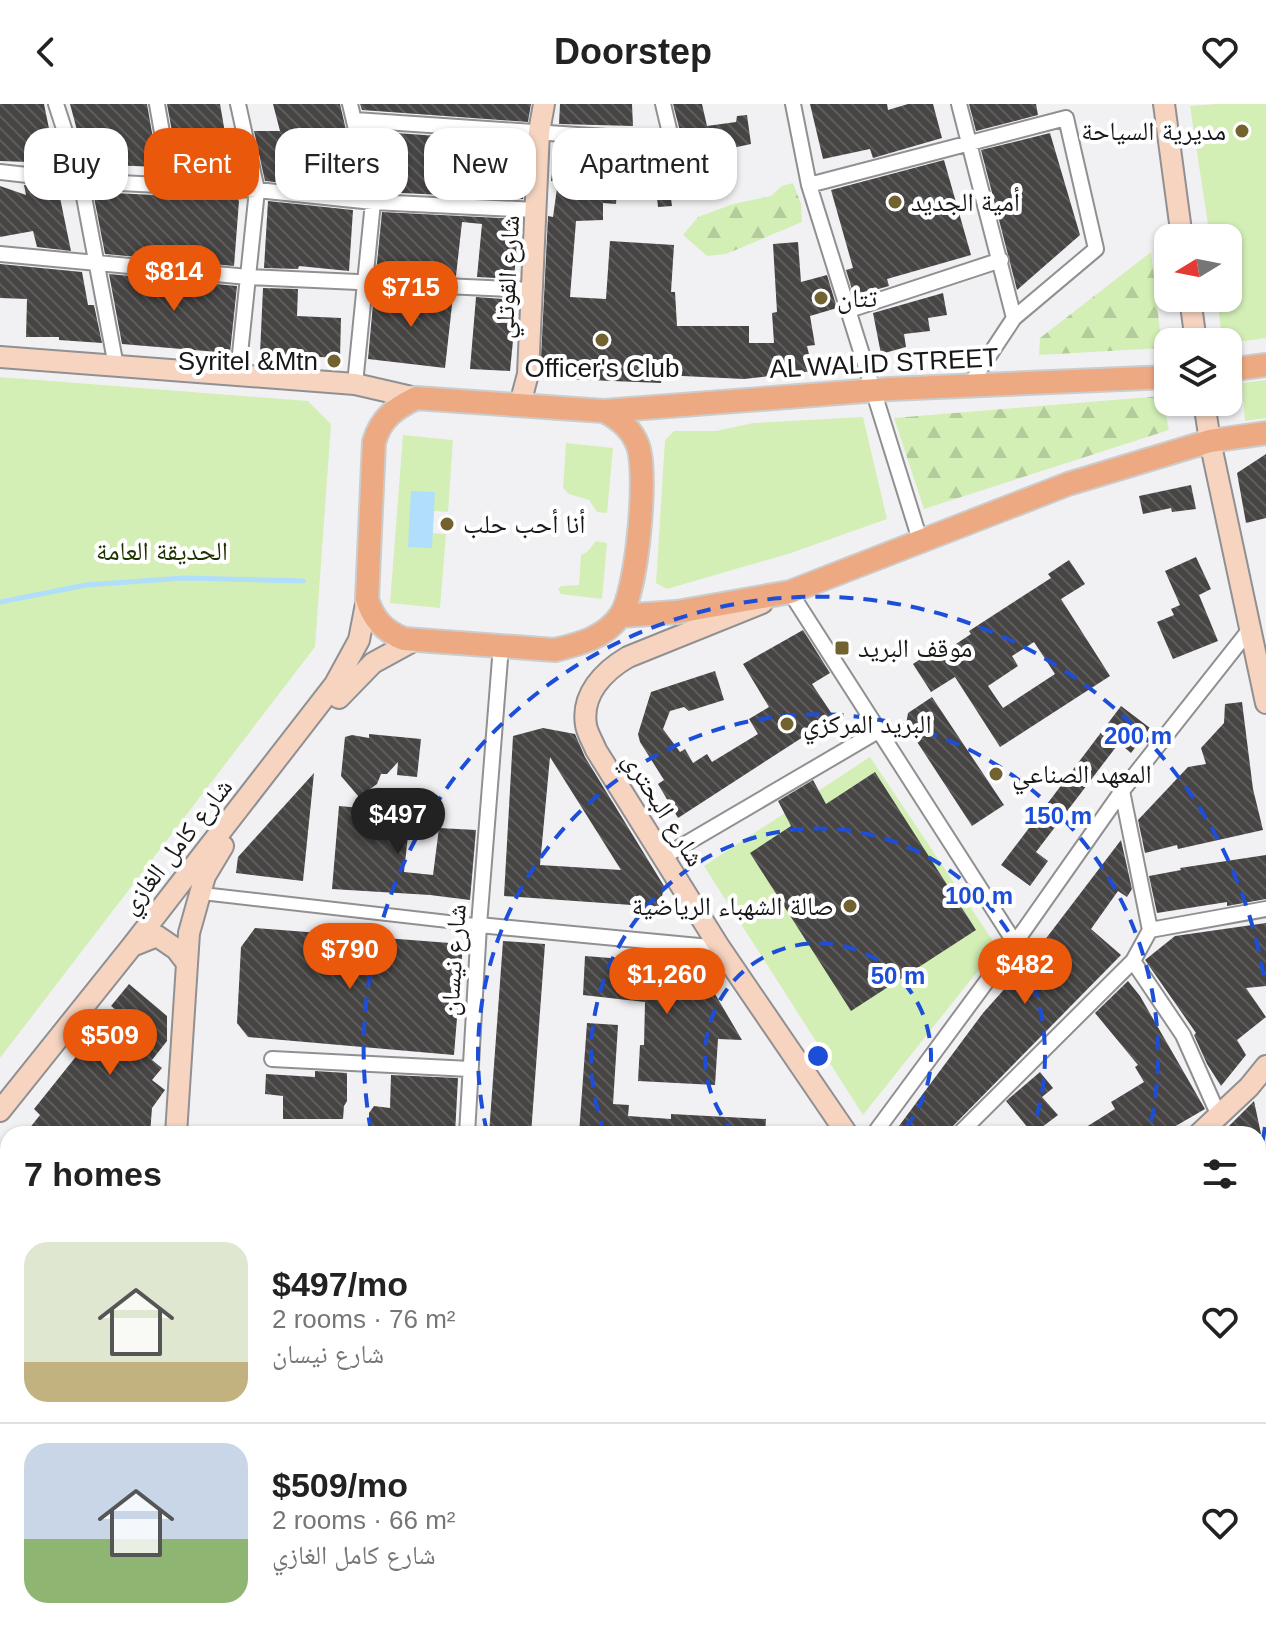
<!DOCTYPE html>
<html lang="en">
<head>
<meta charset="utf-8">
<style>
  :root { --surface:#fff; --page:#f6f6f6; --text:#222; --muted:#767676; --line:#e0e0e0; --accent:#ea580c }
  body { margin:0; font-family:Helvetica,"Noto Naskh Arabic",sans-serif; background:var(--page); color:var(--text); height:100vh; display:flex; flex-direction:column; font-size:30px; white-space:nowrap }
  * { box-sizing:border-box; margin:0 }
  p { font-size:26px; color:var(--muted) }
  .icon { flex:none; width:44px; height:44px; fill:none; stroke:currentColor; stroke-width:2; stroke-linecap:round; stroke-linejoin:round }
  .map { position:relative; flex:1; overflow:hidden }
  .drawer { position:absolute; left:0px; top:1022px; width:1266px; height:514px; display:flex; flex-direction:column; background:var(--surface); border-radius:24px 24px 0 0; box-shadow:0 2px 6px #0004 }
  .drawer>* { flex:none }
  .top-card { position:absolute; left:24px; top:24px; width:800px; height:72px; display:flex; gap:16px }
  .needle { width:52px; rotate:260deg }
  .controls { position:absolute; left:1154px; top:120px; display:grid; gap:16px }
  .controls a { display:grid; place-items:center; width:88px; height:88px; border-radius:16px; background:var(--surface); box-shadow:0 2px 6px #0004; font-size:40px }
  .price { position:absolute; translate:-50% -68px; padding:0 18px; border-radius:28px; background:var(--accent); color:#fff; font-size:26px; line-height:52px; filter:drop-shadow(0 2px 4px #0008) }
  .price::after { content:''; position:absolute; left:50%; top:48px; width:24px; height:18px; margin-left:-12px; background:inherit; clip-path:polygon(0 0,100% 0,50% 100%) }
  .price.selected { background:#222; color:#fff }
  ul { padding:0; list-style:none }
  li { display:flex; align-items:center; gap:24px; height:200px; padding:0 24px }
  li+li { border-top:2px solid var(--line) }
  li span { display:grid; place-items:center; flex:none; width:224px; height:160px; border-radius:24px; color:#555 }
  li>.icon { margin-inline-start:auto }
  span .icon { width:96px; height:96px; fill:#fffc; stroke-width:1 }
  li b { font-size:34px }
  h2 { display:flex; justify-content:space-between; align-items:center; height:96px; padding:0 24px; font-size:34px }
  .pill { padding:0 28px; border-radius:24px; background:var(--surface); box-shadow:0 2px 6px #0004; font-size:28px; line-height:72px }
  .pill.selected { background:var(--accent); color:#fff }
  header { display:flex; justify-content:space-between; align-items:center; height:104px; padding:0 24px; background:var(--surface); font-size:36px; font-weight:700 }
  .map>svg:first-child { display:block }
</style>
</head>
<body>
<header><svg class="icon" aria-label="back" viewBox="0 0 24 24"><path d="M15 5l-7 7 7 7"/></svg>Doorstep<svg class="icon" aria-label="heart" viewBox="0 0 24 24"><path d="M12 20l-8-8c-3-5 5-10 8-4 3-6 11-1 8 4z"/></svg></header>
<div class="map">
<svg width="1266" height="1535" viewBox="0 0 1266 1535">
  <defs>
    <pattern id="forest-firs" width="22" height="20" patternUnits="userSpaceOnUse" patternTransform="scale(2)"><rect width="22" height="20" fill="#d3efb6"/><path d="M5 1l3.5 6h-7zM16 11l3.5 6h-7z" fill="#b4cc9c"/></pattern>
    <pattern id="building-back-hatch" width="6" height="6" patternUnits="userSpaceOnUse" patternTransform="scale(2)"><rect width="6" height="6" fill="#474544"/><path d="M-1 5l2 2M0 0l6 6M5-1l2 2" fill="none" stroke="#5e5c5c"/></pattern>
  </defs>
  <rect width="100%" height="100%" fill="#f1f1f4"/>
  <path fill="#d3efb6" d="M1216,0H1266V234L1230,239L1222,233L1217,194H1228V134H1210L1190,2Z
    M0,273L308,297L331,320L315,543L0,954Z
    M1266,276V314L1245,317L1242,279Z
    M863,313L887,415L791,449L667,485L656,479L665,336L674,327H716L753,319Z
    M403,331L453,336L448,408L434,407L432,429L446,430L440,504L390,499Z
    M566,339L613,344L607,409L597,408L589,396L569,390L563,384Z
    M596,437L607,439L602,495L561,490L558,485L561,482L579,481L581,451L587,448Z
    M870,653L997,843L863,1011L704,762Z"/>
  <path fill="url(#forest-firs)" d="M793,79L801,100L802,118L726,150L707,152L683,131L698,113L733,100L771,92L782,82Z
    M1151,148L1162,244L1039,251L1040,234Z
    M1162,292L1169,326L924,405L894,314Z"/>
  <path fill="#b1defa" d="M411,387L435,388L432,444L408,443Z"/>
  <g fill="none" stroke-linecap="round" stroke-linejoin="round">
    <path stroke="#b1defa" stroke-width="5" d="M0,498L86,481L184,474L303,477"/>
  </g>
  <path fill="url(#building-back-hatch)" fill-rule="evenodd" d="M0,0H44L56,59L0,57Z
    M70,0H147L158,63L86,60Z
    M167,0H220L233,75L180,72Z
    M273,0H340L360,87L265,77L254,27H280Z
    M360,0H531L528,18L362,6Z
    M560,0H632L633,22L559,20Z
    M673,0H702L707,22L736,18L737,12L747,11L751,40L695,52L694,28L681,31Z
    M810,0H887L888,6L908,0H933L942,34L873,54L870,45L823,55Z
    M969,0H1036L1038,11L976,27Z
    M367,27L526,38L523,95L381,88Z
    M1050,29L1080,131L1017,186L981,46Z
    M556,40L620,44L616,100L603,99V116L576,117L570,193L606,195L610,137L674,141L671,188H675L677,222H749V239H774L772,209L777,208L773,140L798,138L801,178L827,171L837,204L810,212L815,241L807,242L813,267L744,275L662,271L661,279L540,274L548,112L553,113L558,77H551Z
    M666,56L672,102L658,103L653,57Z
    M944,56L971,151L887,175L889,182L854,192L846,166L853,164L831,86Z
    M24,81L58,84L71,147L37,143L33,127L0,133V82L26,91Z
    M93,88L237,95L239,97L234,162L105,150Z
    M268,97L353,106L349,167L299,162L298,165L264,164Z
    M382,108L519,115L514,175L477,173L482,120L462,118L456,172L376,169Z
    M0,160L82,168L88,201H94L102,239L59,236V233H26L27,195L0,194Z
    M109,170L237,182L230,249L122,240Z
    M263,184L298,185L297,212L341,214L340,254L260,250Z
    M374,189L453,192L445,264L368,255Z
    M943,189L947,211L928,214L930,227L904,230L906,243L881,250L873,209Z
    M476,193L517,196L510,267L470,265Z
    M1266,350V414L1246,419L1237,369Z
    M1191,381L1196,405L1172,408L1171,404L1143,410L1139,392Z
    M1196,453L1211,485L1199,491L1218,537L1173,555L1157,518L1174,511L1171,505L1180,501L1165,467Z
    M1069,456L1085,480L1061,495L1110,572L1000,643L955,573L931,588L913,560L937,544L941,550L971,530L969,527L1051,474L1048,470ZM1034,538L1055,570L1003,604L988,582L1018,562L1012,552Z
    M803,526L830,569L812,580L834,613L678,714L658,680L664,676L640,638L638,630L651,588L715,567L724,596L689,607L684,603L670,607L663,625L680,648L685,645L693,659L707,650L712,658L758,630L749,615L769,603L743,560Z
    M932,593L1004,701L972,722L906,621L908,609Z
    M1242,598L1253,685L1263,726L1178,745L1177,741L1145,749L1138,716L1188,663L1206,660L1201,644L1224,619L1225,600Z
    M1121,602L1150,624L1131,649L1119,639L1036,748L1048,757L1030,782L1001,761Z
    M543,624L575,630L585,653L664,782L660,803L504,792L513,632ZM550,653L621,766L540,761Z
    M369,630L421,635L417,673L397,671L398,658L387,670H381L377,680L359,693L341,672L345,633L352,631L369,634Z
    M875,668L976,826L851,907L750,749L791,722L778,697L813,676L826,700Z
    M314,669L303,777L236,769L238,753Z
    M339,702L393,707L394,702L411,704L404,768L433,771L439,724L476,726L470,796L430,791L332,785Z
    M1121,736L1132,785L1127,793L1118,787L1091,825L1121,851L952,1023L949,1030H893L983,909L1025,862Z
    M1266,751V795L1227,802V798L1157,809L1149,772L1181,766L1180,764Z
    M1266,819V882L1246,884L1266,913L1237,936L1246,951L1221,982L1207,960L1194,931L1196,929L1145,856L1175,832Z
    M255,824L463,840L454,951L248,933L237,919L241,843Z
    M503,837L545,840L531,1030H489Z
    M585,852L698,861L742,936L718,935L715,981L638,977L640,941H644L645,898L583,891Z
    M1128,877L1140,892L1205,1005L1162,1030H1075L1115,1005L1111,998L1144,978L1135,963L1138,961L1095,909Z
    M129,880L167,912V937L152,956L162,964L152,976L165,986L152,1004L150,1030H25L40,1011L34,1005L86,940L94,945L112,921L106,917L116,906L111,902Z
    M587,919L618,921L613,1000L629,1001L628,1012L671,1015V1010L766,1015L765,1030H579Z
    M315,967L347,969V997L344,1002L343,1015H283V992L265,990L266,970L315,973Z
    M1040,968L1053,984L1042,993L1058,1011L1033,1030L1006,997Z
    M391,971L458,974L455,1030H377L378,1027L369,1026V1009L374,1002L390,1004Z
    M1254,997L1261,1030H1230L1229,1022Z"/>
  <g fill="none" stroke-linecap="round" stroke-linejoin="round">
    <defs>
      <path id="pedestrian" d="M198,789L479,821"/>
      <path id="minor" d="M56,0L81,77L116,262
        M157,0L171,80
        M238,0L257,86L238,269
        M350,0L373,98L355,280
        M663,0L673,42
        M793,0L809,81L920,436
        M959,0L1014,214
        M355,16L651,36L673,42L690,72
        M0,68L81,77L257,86L373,98L536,106
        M809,81L1066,14L1096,145L1014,214L969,282
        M0,150L248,173L532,186
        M849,206L1001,156
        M790,488L1015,839
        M1122,687L1150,826
        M663,753L878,627
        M479,821L720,844
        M1133,857L1183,931L1219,1012
        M272,955L470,965
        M467,1030L479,821L501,542
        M874,1030L1015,839L1122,687L1250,525
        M959,1030L1133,857L1150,826L1266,805
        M0,1113L8,1114
        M1258,1179L1266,1177
        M1258,1312L1266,1358
        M0,1397L8,1395
        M1258,1494H1266
        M271,1528L276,1535
        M560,1528L565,1535
        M440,1535V1528
        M655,1535V1528
        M763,1535L764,1528
        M850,1535V1528
        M912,1535L915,1528"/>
      <path id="secondary" d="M1164,0L1182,134
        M1190,194L1196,238
        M0,253L355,280L416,294
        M1204,298L1210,337L1266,599
        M520,300L528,270L539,28L544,0
        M762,499L628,553C604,567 581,590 586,621C587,629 593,638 596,646L720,844L847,1030
        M339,594L373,559L415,536
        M132,842L157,832L176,845L186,858
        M0,1007L132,842L335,580L359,536L367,495
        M176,1030L189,829L205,772L223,742
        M1199,1030L1249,983L1266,962
        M992,1528V1535
        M37,1535L41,1528
        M480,1535L491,1528"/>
      <path id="primary" d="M1228,266L1266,261
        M416,294L604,307C620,315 632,325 638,342C648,370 637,489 620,512C604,534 580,540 555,546L404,535C384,527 373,515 367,495L374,338C381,314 394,305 416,294Z
        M604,307L890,285L1168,273
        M620,512L677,508L790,488L1068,380L1210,337L1266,329"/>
    </defs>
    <use href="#pedestrian" stroke="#909092" stroke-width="15"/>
    <use href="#minor" stroke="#909092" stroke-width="18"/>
    <use href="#secondary" stroke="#909092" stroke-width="24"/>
    <use href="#primary" stroke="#ccc" stroke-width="26"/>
    <use href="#pedestrian" stroke="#fff" stroke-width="11"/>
    <use href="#minor" stroke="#fff" stroke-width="14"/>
    <use href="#secondary" stroke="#f6d4c0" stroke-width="20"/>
    <use href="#primary" stroke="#eda981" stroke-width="22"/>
  </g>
  <g fill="none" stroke="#1d4ed8" stroke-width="4" stroke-dasharray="14 10">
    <path d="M736 1030A113 113 0 1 1 900 1030"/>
    <path d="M605 1030A227 227 0 1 1 1031 1030"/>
    <path d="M487 1028A340 340 0 1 1 1149 1028"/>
    <path d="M1265 1023A453 453 0 0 1 1258 1058M371 1027A453 453 0 1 1 1265 881"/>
  </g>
  <g fill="#716230" stroke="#fff" stroke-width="3">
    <circle cx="1242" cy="27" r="8"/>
    <circle cx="895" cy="98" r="8"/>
    <circle cx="821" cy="194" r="8"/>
    <circle cx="602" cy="236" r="8"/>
    <circle cx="334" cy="257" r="8"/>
    <circle cx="447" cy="420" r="8"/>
    <rect x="834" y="536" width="16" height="16" rx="4"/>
    <circle cx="787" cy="620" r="8"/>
    <circle cx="996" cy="670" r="8"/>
    <circle cx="850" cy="802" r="8"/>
  </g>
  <g text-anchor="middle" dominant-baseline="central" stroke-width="8" stroke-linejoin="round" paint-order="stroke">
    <g font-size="26" fill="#181819" stroke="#fff" text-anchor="start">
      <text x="1226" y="27" text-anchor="end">مديرية السياحة</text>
      <text x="911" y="98">أمية الجديد</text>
      <text x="837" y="194">تتان</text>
      <text x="318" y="257" text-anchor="end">Syritel &amp;Mtn</text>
      <text x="602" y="264" text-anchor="middle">Officer's Club</text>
      <text x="463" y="420">أنا أحب حلب</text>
      <text x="858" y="544">موقف البريد</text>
      <text x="803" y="620">البريد المركزي</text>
      <text x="1012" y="670">المعهد الصناعي</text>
      <text x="834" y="802" text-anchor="end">صالة الشهباء الرياضية</text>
    </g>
    <g font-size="26" fill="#181819" stroke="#fff">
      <text transform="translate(507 173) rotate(-87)">شارع القوتلي</text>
      <text transform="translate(884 259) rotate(-3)">AL WALID STREET</text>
      <text transform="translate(664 705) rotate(58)">شارع البحتري</text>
      <text transform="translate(176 742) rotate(-52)">شارع كامل الغازي</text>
      <text transform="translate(453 856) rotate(-86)">شارع نيسان</text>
    </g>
    <g font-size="26" fill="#1e3200" stroke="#fff">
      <text x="162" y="447">الحديقة العامة</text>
    </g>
  </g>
  <circle cx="818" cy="952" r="12" fill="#1d4ed8" stroke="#fff" stroke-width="4"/>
  <g font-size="24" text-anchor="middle" font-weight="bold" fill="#1d4ed8" stroke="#fff" stroke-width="8" stroke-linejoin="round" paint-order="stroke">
    <text x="1138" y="640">200 m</text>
    <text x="1058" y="720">150 m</text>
    <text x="979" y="800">100 m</text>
    <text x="898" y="880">50 m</text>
  </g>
</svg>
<div class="controls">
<a><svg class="needle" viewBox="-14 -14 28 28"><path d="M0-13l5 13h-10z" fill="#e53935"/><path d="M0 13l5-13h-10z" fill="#767676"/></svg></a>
<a><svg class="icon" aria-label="layers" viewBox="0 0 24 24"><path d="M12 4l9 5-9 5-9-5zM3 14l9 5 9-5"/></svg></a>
</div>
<b class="price" style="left:174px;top:209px">$814</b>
<b class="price" style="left:411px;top:225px">$715</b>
<b class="price selected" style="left:398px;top:752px">$497</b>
<b class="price" style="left:350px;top:887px">$790</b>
<b class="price" style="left:1025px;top:902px">$482</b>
<b class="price" style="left:667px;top:912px">$1,260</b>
<b class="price" style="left:110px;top:973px">$509</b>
<div class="top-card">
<a class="pill">Buy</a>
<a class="pill selected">Rent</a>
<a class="pill">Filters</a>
<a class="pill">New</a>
<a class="pill">Apartment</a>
</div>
<section class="drawer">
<h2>7 homes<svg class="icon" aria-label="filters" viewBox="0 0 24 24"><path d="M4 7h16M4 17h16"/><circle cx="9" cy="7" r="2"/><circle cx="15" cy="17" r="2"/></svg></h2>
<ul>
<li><span style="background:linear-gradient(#dfe7d0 75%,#c2b280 0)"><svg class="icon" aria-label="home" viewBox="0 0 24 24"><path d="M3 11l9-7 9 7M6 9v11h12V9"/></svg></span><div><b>$497/mo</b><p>2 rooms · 76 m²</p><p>شارع نيسان</p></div><svg class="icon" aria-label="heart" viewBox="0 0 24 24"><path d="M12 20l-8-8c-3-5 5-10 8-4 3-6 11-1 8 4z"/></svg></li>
<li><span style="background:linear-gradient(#c9d6e8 60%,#8fb573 0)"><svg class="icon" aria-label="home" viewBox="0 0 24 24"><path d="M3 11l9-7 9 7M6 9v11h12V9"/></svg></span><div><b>$509/mo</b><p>2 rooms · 66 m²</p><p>شارع كامل الغازي</p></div><svg class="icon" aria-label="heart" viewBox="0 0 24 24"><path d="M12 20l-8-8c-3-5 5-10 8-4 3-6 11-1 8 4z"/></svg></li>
</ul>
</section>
</div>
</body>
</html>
